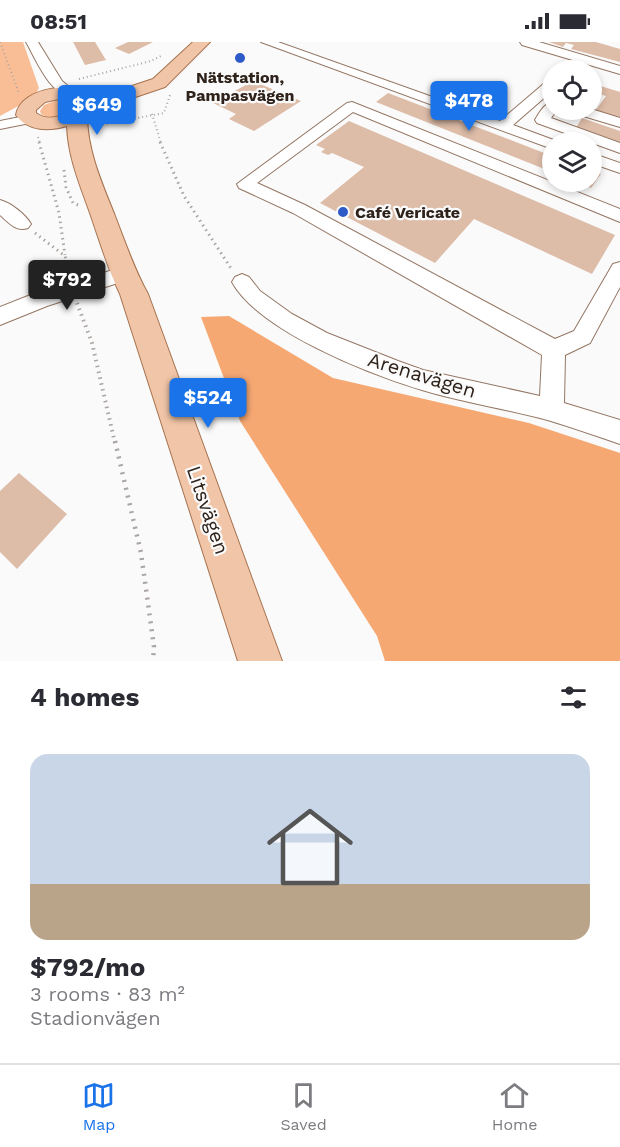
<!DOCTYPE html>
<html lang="en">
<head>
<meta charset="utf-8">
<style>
  :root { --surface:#fff; --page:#f7f7f7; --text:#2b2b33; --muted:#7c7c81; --line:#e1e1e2; --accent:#1a73e8 }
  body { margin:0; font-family:"Work Sans",sans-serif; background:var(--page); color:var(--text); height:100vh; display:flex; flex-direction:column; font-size:22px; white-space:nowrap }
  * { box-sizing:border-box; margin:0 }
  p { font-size:20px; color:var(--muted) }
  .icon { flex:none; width:33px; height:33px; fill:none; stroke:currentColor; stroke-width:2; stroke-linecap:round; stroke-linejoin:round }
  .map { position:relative; height:619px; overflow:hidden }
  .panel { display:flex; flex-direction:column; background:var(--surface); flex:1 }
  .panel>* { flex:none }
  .controls { position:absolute; left:542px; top:18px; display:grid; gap:12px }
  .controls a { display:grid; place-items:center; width:60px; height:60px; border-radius:50%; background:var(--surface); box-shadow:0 3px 9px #0003; font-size:30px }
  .price { position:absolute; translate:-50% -51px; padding:0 14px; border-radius:6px; background:var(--accent); color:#fff; font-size:20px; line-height:39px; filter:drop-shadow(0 2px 3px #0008) }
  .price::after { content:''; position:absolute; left:50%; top:36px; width:18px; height:14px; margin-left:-9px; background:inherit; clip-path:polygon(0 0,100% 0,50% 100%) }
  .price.on { background:#222; color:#fff }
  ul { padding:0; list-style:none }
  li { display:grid; align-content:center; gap:12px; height:318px; padding:0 30px }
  li span { display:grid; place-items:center; height:186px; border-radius:18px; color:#555 }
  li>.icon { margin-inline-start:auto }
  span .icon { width:108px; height:108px; fill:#fffc; stroke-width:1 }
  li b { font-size:26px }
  h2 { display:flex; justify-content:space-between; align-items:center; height:72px; padding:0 30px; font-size:26px }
  .status { display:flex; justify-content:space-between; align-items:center; height:42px; padding:0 30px; background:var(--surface); direction:ltr }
  .status svg { height:16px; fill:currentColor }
  .dock { display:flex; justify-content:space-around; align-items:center; height:84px; border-top:2px solid var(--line); background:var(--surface); font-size:16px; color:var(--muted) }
  .dock a { display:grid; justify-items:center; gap:3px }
  .dock .on { color:var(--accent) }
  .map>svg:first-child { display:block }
</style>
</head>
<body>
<div class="status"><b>08:51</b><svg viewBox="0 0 49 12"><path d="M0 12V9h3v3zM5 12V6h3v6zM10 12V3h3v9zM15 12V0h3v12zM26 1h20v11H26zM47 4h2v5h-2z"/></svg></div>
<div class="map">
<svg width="620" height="619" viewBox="0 0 620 619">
  <rect width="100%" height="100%" fill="#fafafa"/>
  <path fill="#fabe96" d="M0,0H23L39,46L33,56L0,74Z
    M60,57L76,59L78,64C66,72 55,81 41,72L40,69L44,63Z"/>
  <path fill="#f6a873" d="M229,274L333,336L529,381L620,411V619H385L377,594L240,379L201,275Z"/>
  <path fill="#ddbca8" d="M73,0H95L106,18L85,23Z
    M128,0H153L129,12L115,6Z
    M549,0H596L620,7V20L571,7L574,3L566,1L563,5Z
    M253,39L301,59L254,89L229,77L236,72L213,61Z
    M591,41L620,50V78L595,69L606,54L591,50Z
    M388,51L552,114V130L376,60Z
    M582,76L620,89V102L575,87Z
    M349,79L615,193L592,232L474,177L435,221L320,161L364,125L332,111L328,113L321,110L325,107L316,103Z
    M591,129L601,132L591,146L576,140H591Z
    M19,431L67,472L17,527L0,510V449Z"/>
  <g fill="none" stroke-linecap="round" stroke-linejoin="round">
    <defs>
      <path id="minor" d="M26,0H38L62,39L75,50L73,53C52,58 35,15 26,0Z
        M261,0H278L500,79L547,39L552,38V49L513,83L559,100H552V107L547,105Z
        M520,0H539L620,24V32L522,3Z
        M352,60L620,167V180L353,70L257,141L305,163L555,297L574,289L613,222L620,220V245L590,301L565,313L564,361L620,378V402C597,394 574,386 551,379C508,367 465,361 422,348C369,332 259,289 232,240L235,235L242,232L249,235L260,249L292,272L327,291L398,319L423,328L540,354L542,313L293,171L239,146L237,142L347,61Z
        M552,60V68H557L551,76L620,101V111L537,81L535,78C539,71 544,62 552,60Z
        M591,67L620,76V85L573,71L571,68Z
        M30,73L37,77L35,80L0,87V79Z
        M591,111L620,121V131L591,121Z
        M0,158C11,161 25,172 31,182L28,186C16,190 9,181 0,173Z
        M123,225L130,227L133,232L130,237L47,264L0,283V265L33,252Z"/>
      <path id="major" d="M193,0H210L165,45L94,69L87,75C88,111 102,141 115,174C125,200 134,227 148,252L282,619H238L120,252C108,227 100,200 91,174C81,145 68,116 67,84C50,89 28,90 16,73C21,44 77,38 96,56L153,37ZM68,55L79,60L78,63C66,73 50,81 36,71V68L45,60Z"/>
    </defs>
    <use href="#minor" stroke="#947663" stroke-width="2"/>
    <use href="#major" stroke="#a67350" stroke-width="2"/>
    <path stroke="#aaa5a2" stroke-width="2" stroke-dasharray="1 3" stroke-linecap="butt" d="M0,0L19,51
      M79,37L151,19L163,13
      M152,72L161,101
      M95,84L164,71L170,53
      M38,95L40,101"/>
    <path stroke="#aaa5a2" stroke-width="3" stroke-dasharray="1.5 4" stroke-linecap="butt" d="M39,100L59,171L65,213
      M160,100L184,154L232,228
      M64,128L66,145L73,161L78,163
      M35,191L65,214L70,232
      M57,232L69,227"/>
    <path stroke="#aaa5a2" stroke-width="4" stroke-dasharray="1.5 4.5" stroke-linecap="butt" d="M69,230L70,233
      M45,237L61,230
      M77,261L92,301L115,401"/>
    <path stroke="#aaa5a2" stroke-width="4.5" stroke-dasharray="2 6" stroke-linecap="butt" d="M115,399L141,511L154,605L153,619"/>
    <use href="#minor" fill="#fff" fill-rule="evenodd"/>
    <use href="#major" fill="#f1c5a7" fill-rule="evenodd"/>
  </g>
  <g fill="#2e59c8" stroke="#fafafa" stroke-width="2">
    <circle cx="240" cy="16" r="6"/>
    <circle cx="343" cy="170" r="6"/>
  </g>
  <g text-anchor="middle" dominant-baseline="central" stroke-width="4.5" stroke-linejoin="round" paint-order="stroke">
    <g font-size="16" font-weight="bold" fill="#2e221a" stroke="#fafafa">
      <text x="240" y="35">Nätstation,<tspan x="240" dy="18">Pampasvägen</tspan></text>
      <text x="355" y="170" text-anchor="start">Café Vericate</text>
    </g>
    <g font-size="20" fill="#2e221a" stroke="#fafafa">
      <text transform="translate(422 333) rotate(17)">Arenavägen</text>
      <text transform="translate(208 468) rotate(71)">Litsvägen</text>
    </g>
  </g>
</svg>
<div class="controls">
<a><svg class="icon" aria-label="locate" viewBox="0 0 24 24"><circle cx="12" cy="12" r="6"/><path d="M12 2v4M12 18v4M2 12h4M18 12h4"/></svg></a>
<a><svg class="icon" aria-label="layers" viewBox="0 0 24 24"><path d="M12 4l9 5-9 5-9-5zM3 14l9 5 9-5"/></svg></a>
</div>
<b class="price" style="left:469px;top:90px">$478</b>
<b class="price" style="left:97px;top:94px">$649</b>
<b class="price on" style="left:67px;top:269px">$792</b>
<b class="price" style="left:208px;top:387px">$524</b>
</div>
<section class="panel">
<h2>4 homes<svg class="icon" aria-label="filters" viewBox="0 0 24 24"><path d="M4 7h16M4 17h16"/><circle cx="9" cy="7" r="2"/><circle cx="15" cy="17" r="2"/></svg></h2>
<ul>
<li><span style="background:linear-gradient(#c9d6e8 70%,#b9a48a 0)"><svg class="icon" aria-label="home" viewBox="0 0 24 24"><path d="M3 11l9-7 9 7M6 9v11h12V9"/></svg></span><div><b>$792/mo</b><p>3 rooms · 83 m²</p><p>Stadionvägen</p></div></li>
</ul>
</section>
<nav class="dock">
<a class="on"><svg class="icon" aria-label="map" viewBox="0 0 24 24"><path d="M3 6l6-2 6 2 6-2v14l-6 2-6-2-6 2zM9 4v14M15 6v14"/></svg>Map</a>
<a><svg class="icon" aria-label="saved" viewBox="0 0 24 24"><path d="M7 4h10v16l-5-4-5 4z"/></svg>Saved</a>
<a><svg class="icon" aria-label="home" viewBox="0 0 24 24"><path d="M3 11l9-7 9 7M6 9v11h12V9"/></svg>Home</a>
</nav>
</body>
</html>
